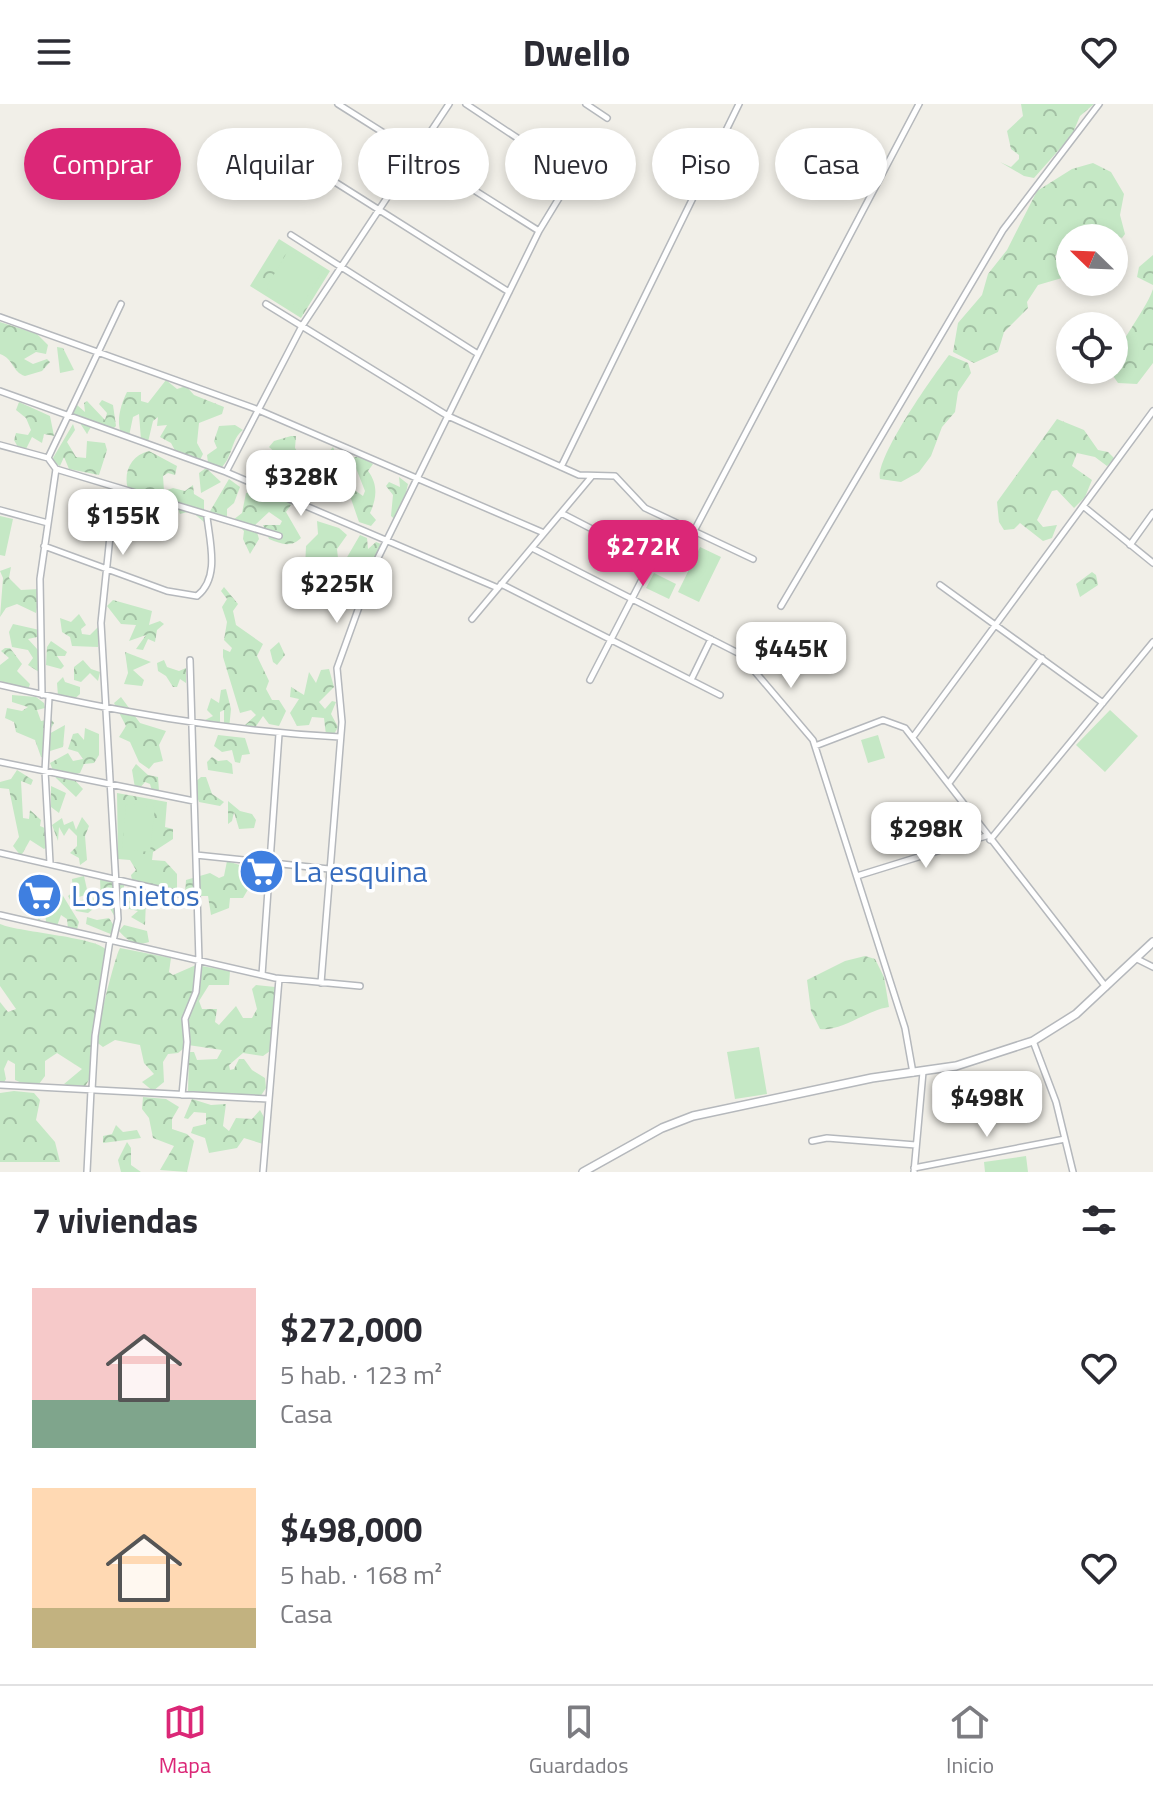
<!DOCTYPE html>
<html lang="es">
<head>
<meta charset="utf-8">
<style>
  :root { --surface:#fff; --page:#f7f7f7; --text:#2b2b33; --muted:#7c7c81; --line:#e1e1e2; --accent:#db2777 }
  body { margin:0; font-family:"Titillium Web",sans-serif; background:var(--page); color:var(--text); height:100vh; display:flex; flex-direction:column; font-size:30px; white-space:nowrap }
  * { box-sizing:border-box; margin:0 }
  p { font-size:26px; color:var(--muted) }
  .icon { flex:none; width:44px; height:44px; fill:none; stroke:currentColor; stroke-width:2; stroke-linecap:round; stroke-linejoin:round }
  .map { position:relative; height:1068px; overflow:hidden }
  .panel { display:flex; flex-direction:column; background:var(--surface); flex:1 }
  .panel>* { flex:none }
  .guide { position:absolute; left:24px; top:24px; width:1106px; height:72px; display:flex; gap:16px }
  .needle { width:52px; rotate:293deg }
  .buttons { position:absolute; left:1056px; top:120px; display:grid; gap:16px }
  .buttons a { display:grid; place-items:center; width:72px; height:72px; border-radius:50%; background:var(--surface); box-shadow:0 4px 12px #0003; font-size:40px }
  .price { position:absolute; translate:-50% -68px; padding:0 18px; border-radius:16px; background:#fff; color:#222; font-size:26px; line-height:52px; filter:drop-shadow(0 2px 4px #0008) }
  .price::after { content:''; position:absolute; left:50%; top:48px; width:24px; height:18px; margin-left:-12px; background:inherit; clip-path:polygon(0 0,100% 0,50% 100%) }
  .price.selected { background:var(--accent); color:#fff }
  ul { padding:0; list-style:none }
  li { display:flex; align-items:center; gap:24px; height:200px; padding:0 32px }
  li span { display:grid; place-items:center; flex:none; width:224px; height:160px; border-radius:0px; color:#555 }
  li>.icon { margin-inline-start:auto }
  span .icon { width:96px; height:96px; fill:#fffc; stroke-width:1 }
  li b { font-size:34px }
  h2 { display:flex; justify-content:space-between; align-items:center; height:96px; padding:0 32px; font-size:34px }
  .pill { padding:0 28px; border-radius:36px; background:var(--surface); box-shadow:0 4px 12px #0003; font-size:28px; line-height:72px }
  .pill.selected { background:var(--accent); color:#fff }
  header { display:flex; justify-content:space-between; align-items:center; height:104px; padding:0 32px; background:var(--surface); font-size:36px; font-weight:700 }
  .dock { display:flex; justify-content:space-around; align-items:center; height:112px; border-top:2px solid var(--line); background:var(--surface); font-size:22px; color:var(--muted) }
  .dock a { display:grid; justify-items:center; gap:4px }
  .dock .selected { color:var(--accent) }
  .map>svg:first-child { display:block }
</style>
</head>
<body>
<header><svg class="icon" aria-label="menu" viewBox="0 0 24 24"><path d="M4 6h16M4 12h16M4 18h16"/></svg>Dwello<svg class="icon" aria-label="heart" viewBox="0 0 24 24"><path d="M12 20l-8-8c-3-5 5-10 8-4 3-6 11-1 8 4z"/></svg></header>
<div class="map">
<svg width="1153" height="1068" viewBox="0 0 1153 1068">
  <defs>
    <pattern id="forest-crowns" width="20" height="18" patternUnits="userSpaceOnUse" patternTransform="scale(2)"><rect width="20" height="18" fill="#c5e8c5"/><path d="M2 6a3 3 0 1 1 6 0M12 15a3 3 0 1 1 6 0" fill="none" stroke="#a3c0a4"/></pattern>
  </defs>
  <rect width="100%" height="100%" fill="#f1efe8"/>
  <path fill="url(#forest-crowns)" d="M1021,0H1094L1080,12L1072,31L1034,74L1024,72L1000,58L1011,63L1019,55V51L1011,45L1007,27L1023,12Z
    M1093,59L1111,68L1124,90L1120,111L1125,130L1122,134L1109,129L1099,131L1091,125L1076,126L1070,140L1055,152L1062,174L1038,181L1027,198L1028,204L1004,228L998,248L974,259L953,248L958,219L982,191L988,170L1007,146L1037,87L1072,65Z
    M279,135L330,167L301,214L250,182Z
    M1153,151V181L1137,173L1139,163Z
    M1153,185V259L1137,280L1118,279L1109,266H1114C1114,241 1144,211 1153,185Z
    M0,218L37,230L48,241L46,250L36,248L24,255L33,260L47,255L50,258L42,267L25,272C12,268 14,255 0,250Z
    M57,243L63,244L74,266L60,269Z
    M949,251L968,259L971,269L958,288L955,308L942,323L931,352L919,368L901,378L880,375C875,354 933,272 949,251Z
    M166,276L177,285L186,282L194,291L224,303L222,310L199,319L197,339L203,350L200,356L178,352L171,339L160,333L167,321L157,322L158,313L153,317L148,338L141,336L139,310L133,313L129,332L125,335C114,323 120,302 127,288H141V297L148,299Z
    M102,296L113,301L116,322L112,326L92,321L87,330L71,305L77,301L85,308L84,299L87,297L105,316L107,309L99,300Z
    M19,298L50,312L54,332L44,330L42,339L32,333L25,347L19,345L14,336L16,329L28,331L31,326L26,314L16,306Z
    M1057,315L1084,326L1098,346L1108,348L1115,355L1107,362L1095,353L1077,349L1072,362L1092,376L1085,393L1074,404L1057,386L1052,387L1037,416L1043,423L1057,421L1052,434L1043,437L1020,419L1014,425L1004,426L999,418L997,398Z
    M73,320L75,326L67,338L76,353L86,354L87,337L105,339L107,346L99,371L69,365L64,353L60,362L54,359L53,354Z
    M235,321L243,326C231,335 233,352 222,363L208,359L207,351L217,344L214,337L219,322Z
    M291,332H296L295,344L311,368L293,365L281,373L277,370L280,353L269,343L274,337Z
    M333,343L336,350L332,364L342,378L338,383L321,378L316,372L318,360Z
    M149,347L177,362L175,371L168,369L163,372L164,387L173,384L185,387L193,381L194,390L204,396V418L191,407L180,410L176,400L163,403L159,414L154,416L146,393L131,392C121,374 128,352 149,347Z
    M359,352L373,360L368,367C378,380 377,394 370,409L376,416L371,422L359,418L350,392L353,385L363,392L365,387L352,354Z
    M206,364L221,378L201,389L199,369Z
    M399,373L408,380L399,419L391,412L393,391L386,382L389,378L400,383Z
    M229,375L240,383L234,399L227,405V414L209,409Z
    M273,386L285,390L291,401L286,408L301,434C291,444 281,440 269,435L263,421H280L282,417L269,408L255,421L259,435L250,450L243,435L244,427L233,416L242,409L246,389L254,388L261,395Z
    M317,417L339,424L347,431L337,445L338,454L346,455L360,431L367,434L368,445L376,438L381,440L382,444L370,470L347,465L348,475L341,480L335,475L330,457H323L310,466L305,464L306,442L318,430Z
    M11,463L9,474L21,486L40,485L36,509L17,500L6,504L0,513L3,474L0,467Z
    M1092,468L1096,471L1098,481L1080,493L1076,480Z
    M224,483L238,500L233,507L236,521L263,540L257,552L269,577L266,585L272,596H279L286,607L279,622L269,620L263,612L254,625L244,622L256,611L251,606L240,609L223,553V545L230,548L232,544L224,536L227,518L222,503L227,495L221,487Z
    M113,496L152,507L149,521L160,517L164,520L157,526L155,538L148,535L143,546L136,545L146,531L129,537L136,521L121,520L107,502Z
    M79,510L86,521L81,525L82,530L90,531L99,522L98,543L72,542L70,533L62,528L60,514L71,518Z
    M13,520L44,527L39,542L37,533L28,535L38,546L39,568L28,561L33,554L28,546L12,543L9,528Z
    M51,537L67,548L65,552H57L64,562L61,565L46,561L47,543Z
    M279,538L285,551L277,561L273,558L270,546Z
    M5,544H10L22,560L17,567L30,580L28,586L0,577V561L9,554L1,547Z
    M125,548L151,558L133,566L144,576L142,582L124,580L128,569Z
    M83,556L91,565L100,568L98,577L90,569L81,578L74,576V563Z
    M164,556L167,563L179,567L186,564V579L180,575L177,583H173L166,572L158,567L157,559Z
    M329,565L334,583L319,598L325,605L332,597L336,598L331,610L338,623L333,632L326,631L324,614L312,613L309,621L297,622L290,609L299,595L290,593L291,583L304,591L309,568L316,579L321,566Z
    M63,573L65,578L80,583V590L71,598L58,592L57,579Z
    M226,585L231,605L229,625L224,622V606L220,608V620L201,618L213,612L207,606L211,594L219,599L221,586Z
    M12,591L36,593L44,599L45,604L37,606L41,617L51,615L54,619L47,631L65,621L63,643L50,647L47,656L41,653L35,636L16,628L14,618L5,614L7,604L22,607L28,603L12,598Z
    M121,593L140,619L166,627L159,641L163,657L154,659L149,665L139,658L130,638L119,633L126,622L114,599Z
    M85,624L99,630V651L94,659L84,660L80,669L70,671L83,685L76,693L56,674L50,659L68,649L73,657L83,655L78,648L68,645L73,630L78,629L84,636Z
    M218,631L245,634L250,650L242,651L240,659L235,658L232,646L222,648L214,642Z
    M212,653L218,657L227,656L232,660L233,670L208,666L207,658Z
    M136,660L148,671L158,673L159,687H152L150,680L145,678L139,685L135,684L132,666Z
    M17,666L33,676L31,681L21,677L23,714L29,715L30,706L41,716L40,722L47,725L49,742L44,745L30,736L21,752L13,742L19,733L9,685L0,684V678L11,675Z
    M201,673H206L212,690L224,698L220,702L199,698L193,680Z
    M51,682L66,689L59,709L51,703Z
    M117,689L167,698L165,723L173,725V735L153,748L152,756L165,757L177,770V788L132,776L131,771L136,766L130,756L118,755Z
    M228,697L240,707L252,710L256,716L254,724L239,725L234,708L232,717L228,720Z
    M82,713L89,722L85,732L87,756L80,761L79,754L70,749L77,742V732L69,724L64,732L59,723L58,737L52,721L62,714L64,721L73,717L76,726Z
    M227,757L246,763L250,782L243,794H230L229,804L211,811L208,792H185L186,776L210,769L219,774L224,772Z
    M84,772L88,790L79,793L78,797L93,793L98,801L88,809L76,807L68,792L73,788L72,775Z
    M100,774L124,778V788L132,785L136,793L142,783L156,786V795L146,796L145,821L131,813L138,807L125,804L120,793L111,795L117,799L115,813L109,803L101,801Z
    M46,783L60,787L79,818L76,829L68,825L67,815L61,811L57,822L42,820L46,817L45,810L38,818L37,800L28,789Z
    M87,813L97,816L109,814L116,825L113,831L86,820Z
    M0,820C22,829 100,833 107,847L97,921L92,935L93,969L83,986L64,980L82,965L57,949L45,957V972L39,980H24L15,976V960L8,956L4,965L6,975L0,985V898L8,908L16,905L0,882Z
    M124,821L147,827L149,838C135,842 129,838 119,827Z
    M120,844L171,854L169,868L173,871L196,861L230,867L229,881H209L199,897L202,905H217L215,918L219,921L236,902L243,914H252L257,905L252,885L256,881L275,883L277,893L270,947L263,952L243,949L229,961L230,966L234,965L239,955H244L252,966L265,974L266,984L258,996L225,989L206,991L188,988L189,948H194L197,956L217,955L222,946L188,941L178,949L168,950L163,958L164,978L153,987L142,978L154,970L144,959L140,941L115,936L103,943L95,937C98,923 115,852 120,844Z
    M865,852L875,855L884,873L889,903C867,906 841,928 820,925L811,907L807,876L845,857Z
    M14,987L34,989L40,996L36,1016L55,1038L60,1058H0V989Z
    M143,993L166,995L179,1003L172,1015V1025L187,1030L194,1037L187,1068L160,1066L174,1042L153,1034L149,1014L142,1005Z
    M192,995L211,1001L226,1000L223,1022L229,1027L236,1014L252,1015L260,1006L266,1017L263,1040L244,1034L237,1044L209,1049L205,1034L191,1029L193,1023L206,1020V1009L194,1008L188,1015L184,1014Z
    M116,1021L123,1028L137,1026L141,1034L103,1039V1032L112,1030Z
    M127,1038L131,1044V1061L141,1068H121L118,1056Z"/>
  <path fill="#c5e8c5" d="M289,145L323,166L300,205L266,184Z
    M0,412L13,415L5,452L0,451Z
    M700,443L721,453L699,498L678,488Z
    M654,469L676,480L669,495L646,484Z
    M1110,606L1138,632L1105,668L1076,641Z
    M878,631L885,654L868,659L861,636Z
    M126,700L155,703L150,748L122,745Z
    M759,943L767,990L735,995L727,948Z
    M1026,1052L1028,1068H985L984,1058Z"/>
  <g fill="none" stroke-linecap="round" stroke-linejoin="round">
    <defs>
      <path id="minor" d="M338,0L539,127
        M586,0L607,14
        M316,66L509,188
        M291,131L478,250
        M266,200L448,312L579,371L615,372L645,404L753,455
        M0,213L256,305L544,429
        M0,287L226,368L498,484
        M0,341L48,354L56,365L279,432
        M48,354L121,200
        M561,363L739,0
        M226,368L302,222L449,0
        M1083,402L1153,459
        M0,406L48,419
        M561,409L652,456L590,576
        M694,427L919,0
        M1130,441L1153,409
        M44,442L167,487L197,492C220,474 210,439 207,413
        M532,444L740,550L813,636L905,924L913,969
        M501,480L720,591
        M940,481L1103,599
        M781,502L1003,126L1099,0
        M472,515L592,372
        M691,576L711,535
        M0,581C113,607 224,627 340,633
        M42,591L40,475L56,365
        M49,593L45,667L50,759
        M913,633L1153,307
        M815,642L883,616L905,624L1106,883
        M0,658L194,697
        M949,679L1042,554
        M990,736L1153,538
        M0,749L197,794
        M196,751L329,765
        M857,772L986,732
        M0,811L275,874L360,882
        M113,837L118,815L101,519L115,384
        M1137,855L1153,863
        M262,871L279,630
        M321,879L342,618L337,564L373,464L539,127L573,71L466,0
        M1033,937L1056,998L1073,1068
        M0,981L268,995
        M92,986L95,932L110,836
        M182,991L187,938L185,915L196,888L199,857L190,556
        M812,1037L827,1034L916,1041
        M914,1064L1065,1035
        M87,1068L91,986
        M263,1068L279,875
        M914,1068L923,968"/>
      <path id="tertiary" d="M583,1068L662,1024L693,1012L872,974L956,962L1033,937L1076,910L1153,838"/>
    </defs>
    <use href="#minor" stroke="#b5b8bc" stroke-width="8"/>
    <use href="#tertiary" stroke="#b5b8bc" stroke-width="10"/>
    <use href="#minor" stroke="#fff" stroke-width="5"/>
    <use href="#tertiary" stroke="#fff" stroke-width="7"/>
  </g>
  <defs>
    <symbol id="supermarket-disc" viewBox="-11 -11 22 22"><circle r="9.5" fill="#3f7fe0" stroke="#fff"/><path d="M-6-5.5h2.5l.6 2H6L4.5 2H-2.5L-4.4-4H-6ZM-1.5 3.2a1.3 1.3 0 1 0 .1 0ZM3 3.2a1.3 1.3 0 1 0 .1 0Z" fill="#fff"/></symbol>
  </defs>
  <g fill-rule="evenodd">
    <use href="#supermarket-disc" x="236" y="742" width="51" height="51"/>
    <use href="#supermarket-disc" x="14" y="766" width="51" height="51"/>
  </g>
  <g text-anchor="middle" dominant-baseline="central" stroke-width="7" stroke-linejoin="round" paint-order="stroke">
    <g font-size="30" fill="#366cbe" stroke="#fff" text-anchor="start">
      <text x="293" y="767">La esquina</text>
      <text x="71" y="791">Los nietos</text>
    </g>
  </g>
</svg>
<div class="buttons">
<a><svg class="needle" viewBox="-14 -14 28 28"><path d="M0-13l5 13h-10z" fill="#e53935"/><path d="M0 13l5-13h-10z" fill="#7c7c81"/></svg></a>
<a><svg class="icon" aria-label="locate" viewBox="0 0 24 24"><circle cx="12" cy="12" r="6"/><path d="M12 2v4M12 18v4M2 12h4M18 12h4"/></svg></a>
</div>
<b class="price" style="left:301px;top:414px">$328K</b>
<b class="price" style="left:123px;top:453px">$155K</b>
<b class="price selected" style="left:643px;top:484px">$272K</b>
<b class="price" style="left:337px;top:521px">$225K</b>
<b class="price" style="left:791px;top:586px">$445K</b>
<b class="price" style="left:926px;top:766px">$298K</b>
<b class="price" style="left:987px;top:1035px">$498K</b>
<div class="guide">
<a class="pill selected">Comprar</a>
<a class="pill">Alquilar</a>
<a class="pill">Filtros</a>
<a class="pill">Nuevo</a>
<a class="pill">Piso</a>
<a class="pill">Casa</a>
</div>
</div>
<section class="panel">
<h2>7 viviendas<svg class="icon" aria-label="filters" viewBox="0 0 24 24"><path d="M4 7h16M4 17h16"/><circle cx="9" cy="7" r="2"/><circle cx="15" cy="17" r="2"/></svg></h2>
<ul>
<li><span style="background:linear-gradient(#f6c9c9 70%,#7fa58c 0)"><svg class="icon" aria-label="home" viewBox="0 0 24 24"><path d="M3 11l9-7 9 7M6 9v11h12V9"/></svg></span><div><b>$272,000</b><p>5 hab. · 123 m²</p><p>Casa</p></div><svg class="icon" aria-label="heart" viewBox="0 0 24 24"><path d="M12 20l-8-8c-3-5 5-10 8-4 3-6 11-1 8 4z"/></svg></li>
<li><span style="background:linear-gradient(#ffd9b3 75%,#c2b280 0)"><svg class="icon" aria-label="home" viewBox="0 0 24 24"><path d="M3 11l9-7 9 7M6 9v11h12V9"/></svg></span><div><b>$498,000</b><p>5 hab. · 168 m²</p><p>Casa</p></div><svg class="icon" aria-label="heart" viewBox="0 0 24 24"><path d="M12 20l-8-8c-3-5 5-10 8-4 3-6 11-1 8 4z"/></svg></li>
</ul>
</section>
<nav class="dock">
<a class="selected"><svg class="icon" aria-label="map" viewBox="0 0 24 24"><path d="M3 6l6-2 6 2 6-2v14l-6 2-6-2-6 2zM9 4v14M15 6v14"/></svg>Mapa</a>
<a><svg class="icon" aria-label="saved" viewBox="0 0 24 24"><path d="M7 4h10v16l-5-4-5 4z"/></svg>Guardados</a>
<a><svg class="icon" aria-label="home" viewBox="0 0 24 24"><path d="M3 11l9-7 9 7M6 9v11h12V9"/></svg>Inicio</a>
</nav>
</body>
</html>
